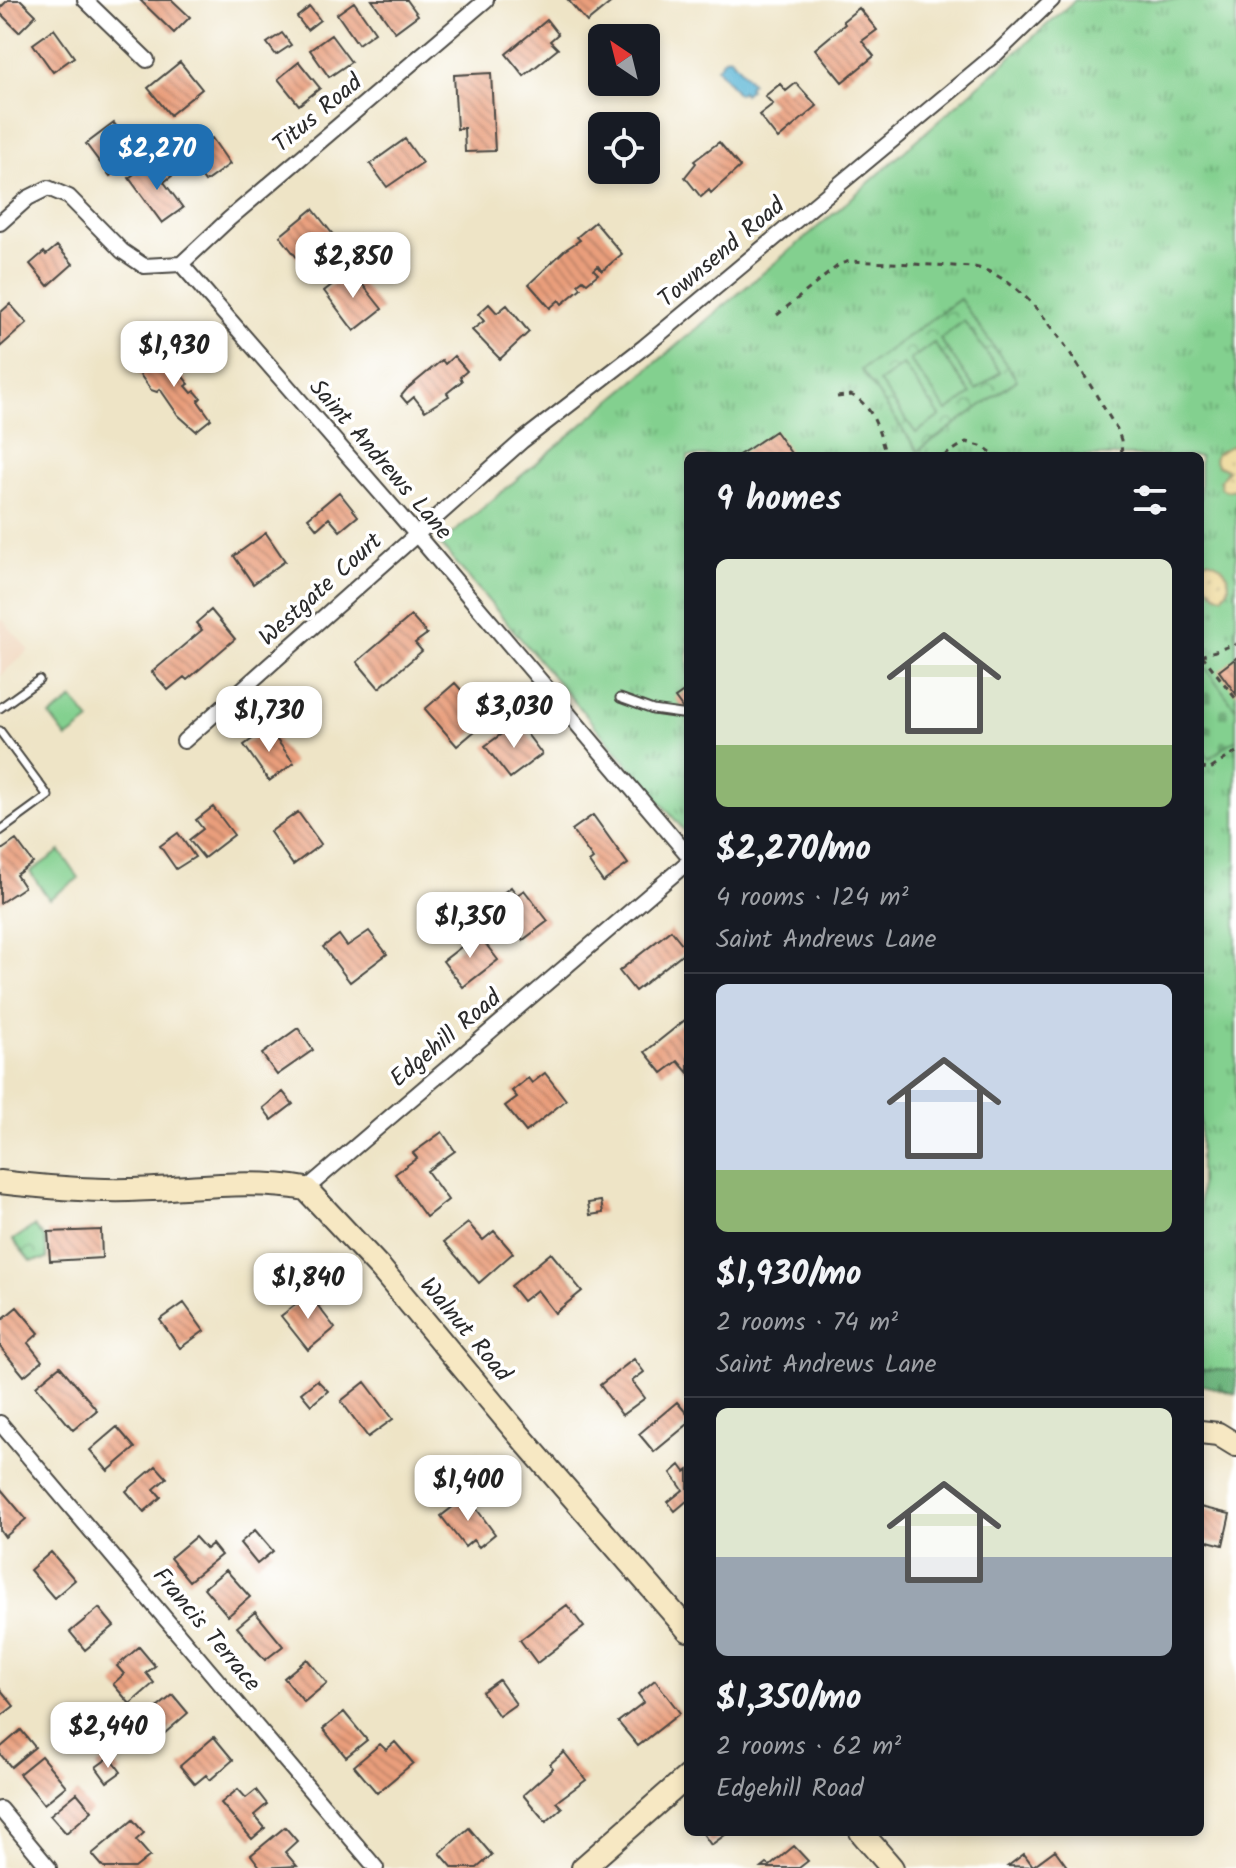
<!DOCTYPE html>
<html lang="en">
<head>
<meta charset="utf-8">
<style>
  :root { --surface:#171b24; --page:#20242c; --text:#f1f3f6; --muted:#9ea1a6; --line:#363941; --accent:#1f6fb2 }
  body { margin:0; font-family:Kalam,sans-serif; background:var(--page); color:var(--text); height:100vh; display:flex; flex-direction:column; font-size:30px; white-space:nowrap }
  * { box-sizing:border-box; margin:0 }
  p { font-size:26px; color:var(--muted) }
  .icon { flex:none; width:44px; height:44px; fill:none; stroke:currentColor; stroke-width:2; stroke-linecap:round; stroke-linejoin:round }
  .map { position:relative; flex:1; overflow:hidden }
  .side { position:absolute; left:684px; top:452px; width:520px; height:1384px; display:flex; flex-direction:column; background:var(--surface); border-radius:12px; box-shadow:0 4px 12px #0003 }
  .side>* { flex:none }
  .needle { width:52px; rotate:325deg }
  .fabs { position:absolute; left:588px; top:24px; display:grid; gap:16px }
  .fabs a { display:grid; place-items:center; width:72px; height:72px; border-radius:12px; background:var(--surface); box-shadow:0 4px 12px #0003; font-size:40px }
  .price { position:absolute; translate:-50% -68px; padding:0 18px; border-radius:16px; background:#fff; color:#222; font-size:26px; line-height:52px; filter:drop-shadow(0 2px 4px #0008) }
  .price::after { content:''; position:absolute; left:50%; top:48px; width:24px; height:18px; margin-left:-12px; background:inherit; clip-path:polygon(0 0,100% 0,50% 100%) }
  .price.on { background:var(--accent); color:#fff }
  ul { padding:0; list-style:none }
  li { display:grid; align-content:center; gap:16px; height:424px; padding:0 32px }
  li+li { border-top:2px solid var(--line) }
  li span { display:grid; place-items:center; height:248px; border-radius:12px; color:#555 }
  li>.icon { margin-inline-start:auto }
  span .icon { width:144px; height:144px; fill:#fffc; stroke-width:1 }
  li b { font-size:34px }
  h2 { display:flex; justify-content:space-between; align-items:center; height:96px; padding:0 32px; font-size:34px }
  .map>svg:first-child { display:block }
</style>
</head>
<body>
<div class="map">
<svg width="1236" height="1868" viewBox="0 0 1236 1868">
  <defs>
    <pattern id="grass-tufts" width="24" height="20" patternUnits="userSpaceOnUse" patternTransform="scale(2)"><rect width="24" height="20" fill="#83d08f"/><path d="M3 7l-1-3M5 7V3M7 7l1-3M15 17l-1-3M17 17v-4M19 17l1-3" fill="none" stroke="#6ba975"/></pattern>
    <pattern id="forest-firs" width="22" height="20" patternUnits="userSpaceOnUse" patternTransform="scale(2)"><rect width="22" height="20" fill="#6ab27a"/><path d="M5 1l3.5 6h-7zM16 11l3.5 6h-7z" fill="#579164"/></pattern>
    <pattern id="sand-dots" width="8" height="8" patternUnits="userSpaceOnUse" patternTransform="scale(2)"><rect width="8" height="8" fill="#eeda9e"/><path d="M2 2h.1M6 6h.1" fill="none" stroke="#cb8" stroke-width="1.8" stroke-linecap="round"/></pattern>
    <pattern id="cemetery-stones" width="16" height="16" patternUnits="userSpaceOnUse" patternTransform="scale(2)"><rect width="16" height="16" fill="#83d08f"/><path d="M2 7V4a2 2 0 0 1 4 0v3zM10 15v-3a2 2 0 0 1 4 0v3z" fill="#6ba975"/></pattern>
    <pattern id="park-crowns" width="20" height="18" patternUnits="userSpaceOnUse" patternTransform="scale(2)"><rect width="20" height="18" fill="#83d08f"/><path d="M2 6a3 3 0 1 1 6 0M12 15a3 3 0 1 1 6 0" fill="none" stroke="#6ba975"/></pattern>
    <pattern id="building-back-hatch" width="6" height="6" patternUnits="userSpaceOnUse" patternTransform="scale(2)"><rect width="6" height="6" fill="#e99e7c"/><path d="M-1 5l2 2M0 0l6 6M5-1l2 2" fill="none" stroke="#bd8166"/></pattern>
  </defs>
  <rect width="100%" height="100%" fill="#fff"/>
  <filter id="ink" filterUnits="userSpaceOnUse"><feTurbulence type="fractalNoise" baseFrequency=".0125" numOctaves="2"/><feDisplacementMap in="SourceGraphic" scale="16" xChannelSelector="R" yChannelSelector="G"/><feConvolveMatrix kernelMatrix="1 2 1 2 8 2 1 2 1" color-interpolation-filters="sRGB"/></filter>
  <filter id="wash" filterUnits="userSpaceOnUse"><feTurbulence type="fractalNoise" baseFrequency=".006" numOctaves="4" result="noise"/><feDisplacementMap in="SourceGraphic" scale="32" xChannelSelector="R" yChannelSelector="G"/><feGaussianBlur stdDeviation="1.8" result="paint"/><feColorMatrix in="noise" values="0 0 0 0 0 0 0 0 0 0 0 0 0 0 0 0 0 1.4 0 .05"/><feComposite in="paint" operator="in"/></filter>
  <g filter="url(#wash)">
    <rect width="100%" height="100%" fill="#eee4c6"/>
    <path fill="#f0d6bc" d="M0,617L29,650L0,676Z"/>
    <path fill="url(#grass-tufts)" stroke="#577e5d" stroke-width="2" d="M1075,0H1236V1394L1200,1384V456H688V835L440,544L838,210Z"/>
    <path fill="url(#forest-firs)" stroke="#4a6e52" stroke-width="2" d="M1200,1370H1236V1394L1200,1384Z"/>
    <path fill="url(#sand-dots)" stroke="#8c8264" stroke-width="2" d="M1230,446L1236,448V489L1226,491L1221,488L1220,480L1228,470L1218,466L1214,460L1216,454Z
      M1207,560C1223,563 1229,573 1229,588L1223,596C1210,594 1201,577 1201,565Z"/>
    <path fill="url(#cemetery-stones)" stroke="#577e5d" stroke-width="2" d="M1200,660L1236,709V739L1209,758L1200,746Z"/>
    <path fill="url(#park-crowns)" stroke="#577e5d" stroke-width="2" d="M960,299L1017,380L918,451L861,370Z
      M34,1226L45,1238L47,1259L30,1261L13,1240Z"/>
    <path fill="#83d08f" stroke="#577e5d" stroke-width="2" d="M964,321L1000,372L976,390L940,339Z
      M934,343L971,394L947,411L910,360Z
      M903,365L940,416L916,433L879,382Z
      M73,699L90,721L67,738L50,716Z
      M60,851L79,878L49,899L30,872Z"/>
    <path fill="#55b3d4" stroke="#406f80" stroke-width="2" d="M730,57L752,83L748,86L750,89L744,94L742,91L738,94L717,68L725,58Z"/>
    <g id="blocks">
      <path fill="url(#building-back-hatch)" d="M8,0H21L36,15L19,32L0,13V8Z
        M140,0H172L190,17L174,33Z
        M372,0H407L418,15L395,32Z
        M568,0H614L587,22Z
        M354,2L375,32L358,44L337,14Z
        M310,7L320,20L307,30L297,17Z
        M859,8L877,30L862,41L874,56L842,82L815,49L845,24L843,21Z
        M547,20L558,34L550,41L558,49L524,76L506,54Z
        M54,29L74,57L53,72L33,44Z
        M282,33L291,45L276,55L267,43Z
        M331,35L351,62L329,77L310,50Z
        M180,62L202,89L170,115L148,88Z
        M299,62L320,88L299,105L278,79Z
        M491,73L495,151L465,152L464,128L457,129L454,75Z
        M796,83L817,106L778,139L759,115L773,104L765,96L780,84L786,91Z
        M114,123L138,155L110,176L86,144Z
        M212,138L230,164L205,182L186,155Z
        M405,139L422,163L387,187L370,164Z
        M719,142L740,167L711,193L709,190L701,197L685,177L696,163L694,161Z
        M148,163L156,174L166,167L173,175L164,182L183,208L162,223L129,178Z
        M313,209L338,241L305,268L280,236Z
        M595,222L622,254L602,271L598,266L594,270L598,274L587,283L583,280L578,284L581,288L562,304L559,300L550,308L529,284L565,250L580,240L577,237Z
        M57,246L73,264L48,286L30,264L44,252L46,255Z
        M351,270L382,309L354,331L324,291Z
        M10,304L27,323L0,347V313Z
        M489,304L497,313L507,305L529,332L500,359L472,330L484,321L478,314Z
        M160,349L189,384L186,386L192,393L195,391L201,398L198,401L211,419L196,431L178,415L160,389L157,392L151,390L136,369Z
        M454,356L467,371L460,377L462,381L447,393L449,396L425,411L414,397L407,403L401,396L407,389L442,360L445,364Z
        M775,431L793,456H737L750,448Z
        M339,492L358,516L340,531L329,518L317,529L308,518Z
        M266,533L285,561L253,584L234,556Z
        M211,610L235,639L187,680L184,677L168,690L152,672L202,630L196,623Z
        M411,616L427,634L415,643L422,651L379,688L357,662Z
        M1236,658V694L1219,671Z
        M455,683L488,720L457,746L425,709Z
        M688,689V716L675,698Z
        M518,722L542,754L510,778L485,746Z
        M268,728L294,763L269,781L244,745Z
        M213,807L234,835L204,858L189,840L203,829L196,820Z
        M298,812L321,844L293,865L270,832Z
        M593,815L628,864L603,882L589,862L593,859L572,830Z
        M178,833L195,857L176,869L160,846Z
        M16,840L33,863L16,875L24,887L0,903V851Z
        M511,887L517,895L524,890L548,921L523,940L493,901Z
        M671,930L687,950L635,991L619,971Z
        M369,931L387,954L350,982L323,947L339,935L347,946Z
        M478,934L498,960L463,987L443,961Z
        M685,1020L688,1024V1073L678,1061L662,1073L645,1052Z
        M298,1028L313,1050L277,1075L262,1054Z
        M545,1073L566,1100L526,1132L505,1106L517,1097L512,1091L528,1078L532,1083Z
        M283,1092L293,1104L272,1120L263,1108Z
        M442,1132L455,1151L427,1171L448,1200L426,1217L395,1174L417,1158L413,1153Z
        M601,1201L603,1213L590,1215L588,1203Z
        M468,1223L483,1240L494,1231L513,1253L479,1283L444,1242Z
        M101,1230L102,1258L50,1261L48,1232Z
        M551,1253L582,1291L555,1313L537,1290L523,1301L511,1286Z
        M313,1291L322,1303L318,1306L335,1328L308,1350L281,1316Z
        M184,1303L204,1331L180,1348L160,1320Z
        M17,1307L39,1333L28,1343L42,1361L24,1376L0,1347V1321Z
        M634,1359L644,1372L632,1381L645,1398L622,1415L600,1385Z
        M60,1366L97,1410L73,1430L36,1386Z
        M317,1380L328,1391L311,1405L301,1393Z
        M365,1382L393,1419L368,1437L341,1401Z
        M677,1402L688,1415V1424L654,1452L639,1434Z
        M117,1427L135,1448L108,1471L90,1450Z
        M680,1465L685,1472L688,1470V1500L675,1511L668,1502L683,1490L671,1473Z
        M156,1466L167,1478L154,1489L161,1497L144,1512L126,1491Z
        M0,1488L26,1519L5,1537L0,1530Z
        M467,1496L495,1534L479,1547L473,1540L465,1547L441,1516Z
        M1200,1507L1230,1514L1223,1545L1200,1539Z
        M255,1530L273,1551L257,1564L240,1543Z
        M195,1537L206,1549L212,1544L221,1555L189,1581L170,1558Z
        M51,1552L75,1580L54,1598L30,1570Z
        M226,1570L250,1597L228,1616L204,1588Z
        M567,1605L584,1627L537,1663L520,1640Z
        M99,1608L114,1626L85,1650L70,1632Z
        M255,1612L283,1646L265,1660L237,1627Z
        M139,1647L155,1666L146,1673L154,1683L130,1704L113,1684L124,1674L117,1666Z
        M307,1659L327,1683L304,1702L284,1678Z
        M499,1680L516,1704L499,1716L482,1692Z
        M655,1680L680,1713L638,1746L618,1722L644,1702L638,1694Z
        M0,1689L14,1706L0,1717Z
        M173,1695L188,1713L157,1740L141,1721Z
        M344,1712L367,1740L346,1757L323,1729Z
        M21,1730L35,1747L11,1767L0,1754V1748Z
        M214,1737L233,1760L210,1780L206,1775L195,1784L180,1766Z
        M395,1742L413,1763L377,1793L354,1766L380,1744L386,1750Z
        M564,1752L586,1780L556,1802L562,1808L546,1822L523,1795L553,1768L550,1764Z
        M41,1756L66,1786L44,1804L19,1774Z
        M110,1757L121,1772L107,1782L96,1767Z
        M238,1789L246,1798L256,1790L267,1804L254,1815L265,1828L252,1839L221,1803Z
        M77,1793L92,1811L66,1833L50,1815Z
        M133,1820L144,1833L136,1840L150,1856L135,1868H104L92,1854Z
        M285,1827L297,1841L285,1852L297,1866L261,1868L251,1855Z
        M469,1828L492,1855L477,1868H453L440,1853Z
        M702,1832H729L711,1845Z
        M794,1846L808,1861L799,1868H762L767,1864L770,1866Z
        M1055,1850L1068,1868L1008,1866L1024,1854L1033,1866Z"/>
    </g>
  </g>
  <g filter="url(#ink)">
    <use href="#blocks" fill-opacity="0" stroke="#484742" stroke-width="2"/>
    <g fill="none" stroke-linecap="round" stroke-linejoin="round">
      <defs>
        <path id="lane" d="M620,698L653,710L681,714
          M0,708L39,680
          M0,731L48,796L0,831"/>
        <path id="street" d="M85,0L147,60
          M0,223L28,198L48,188L69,197L122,251L144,266L181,264L416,534L688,855
          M181,264L229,219L486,0
          M184,741L522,441L644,347L997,53L1052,0
          M306,1189L688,862
          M0,1423L376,1868
          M0,1809L49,1868"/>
        <path id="secondary" d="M0,1182C43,1187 85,1191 129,1190C188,1189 248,1178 306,1189L381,1269L514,1429L688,1630
          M1200,1432L1218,1434L1236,1445
          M861,1832L892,1868
          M583,1868L688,1776"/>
      </defs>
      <use href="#lane" stroke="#484742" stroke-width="11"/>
      <use href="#street" stroke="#484742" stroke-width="18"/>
      <use href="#secondary" stroke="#484742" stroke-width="26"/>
      <path stroke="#484742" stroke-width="3" stroke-dasharray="6 6" stroke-linecap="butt" d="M777,315L840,264L850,261L974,267C1037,280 1084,378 1117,429L1121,440L1122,456
        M837,397L851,395C875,406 879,434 886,456
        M944,456L966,442L984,447L996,456
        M1202,655L1236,699
        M1200,656L1236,644
        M1200,767L1209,770L1236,752"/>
      <use href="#lane" stroke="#fff" stroke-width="7"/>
      <use href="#street" stroke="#fff" stroke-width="14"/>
      <use href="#secondary" stroke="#f7e8c3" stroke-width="22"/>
    </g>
  </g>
  <g text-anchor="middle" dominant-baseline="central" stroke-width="7" stroke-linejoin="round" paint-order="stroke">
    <g font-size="24" fill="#2b2b2b" stroke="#fff">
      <text transform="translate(318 114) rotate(-40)">Titus Road</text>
      <text transform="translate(722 253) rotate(-40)">Townsend Road</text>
      <text transform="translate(380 460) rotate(49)">Saint Andrews Lane</text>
      <text transform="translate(321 590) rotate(-42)">Westgate Court</text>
      <text transform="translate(446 1039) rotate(-40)">Edgehill Road</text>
      <text transform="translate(465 1330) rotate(50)">Walnut Road</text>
      <text transform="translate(206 1630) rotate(50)">Francis Terrace</text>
    </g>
  </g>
</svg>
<div class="fabs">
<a><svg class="needle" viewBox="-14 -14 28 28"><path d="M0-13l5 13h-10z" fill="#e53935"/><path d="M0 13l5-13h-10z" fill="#9ea1a6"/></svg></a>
<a><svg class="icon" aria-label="locate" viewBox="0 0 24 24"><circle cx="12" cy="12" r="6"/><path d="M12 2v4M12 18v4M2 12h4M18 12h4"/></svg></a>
</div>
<b class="price on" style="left:157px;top:192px">$2,270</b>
<b class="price" style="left:353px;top:300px">$2,850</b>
<b class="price" style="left:174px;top:389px">$1,930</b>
<b class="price" style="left:514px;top:750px">$3,030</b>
<b class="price" style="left:269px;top:754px">$1,730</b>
<b class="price" style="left:470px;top:960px">$1,350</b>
<b class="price" style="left:308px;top:1321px">$1,840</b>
<b class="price" style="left:468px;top:1523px">$1,400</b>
<b class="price" style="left:108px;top:1770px">$2,440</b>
<section class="side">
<h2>9 homes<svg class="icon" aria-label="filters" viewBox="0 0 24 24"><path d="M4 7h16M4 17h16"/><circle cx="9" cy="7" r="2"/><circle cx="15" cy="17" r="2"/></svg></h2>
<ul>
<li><span style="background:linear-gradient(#dfe7d0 75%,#8fb573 0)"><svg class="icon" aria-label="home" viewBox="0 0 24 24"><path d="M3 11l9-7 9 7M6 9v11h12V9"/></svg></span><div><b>$2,270/mo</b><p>4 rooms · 124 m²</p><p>Saint Andrews Lane</p></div></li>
<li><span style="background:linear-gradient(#c9d6e8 75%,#8fb573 0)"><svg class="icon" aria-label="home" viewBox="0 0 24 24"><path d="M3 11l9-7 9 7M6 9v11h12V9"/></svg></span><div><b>$1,930/mo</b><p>2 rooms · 74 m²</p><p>Saint Andrews Lane</p></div></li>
<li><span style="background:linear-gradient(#dfe7d0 60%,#9aa5b1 0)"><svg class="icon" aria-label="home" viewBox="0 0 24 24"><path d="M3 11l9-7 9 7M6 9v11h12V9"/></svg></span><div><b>$1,350/mo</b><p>2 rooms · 62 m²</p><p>Edgehill Road</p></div></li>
</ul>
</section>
</div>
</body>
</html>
